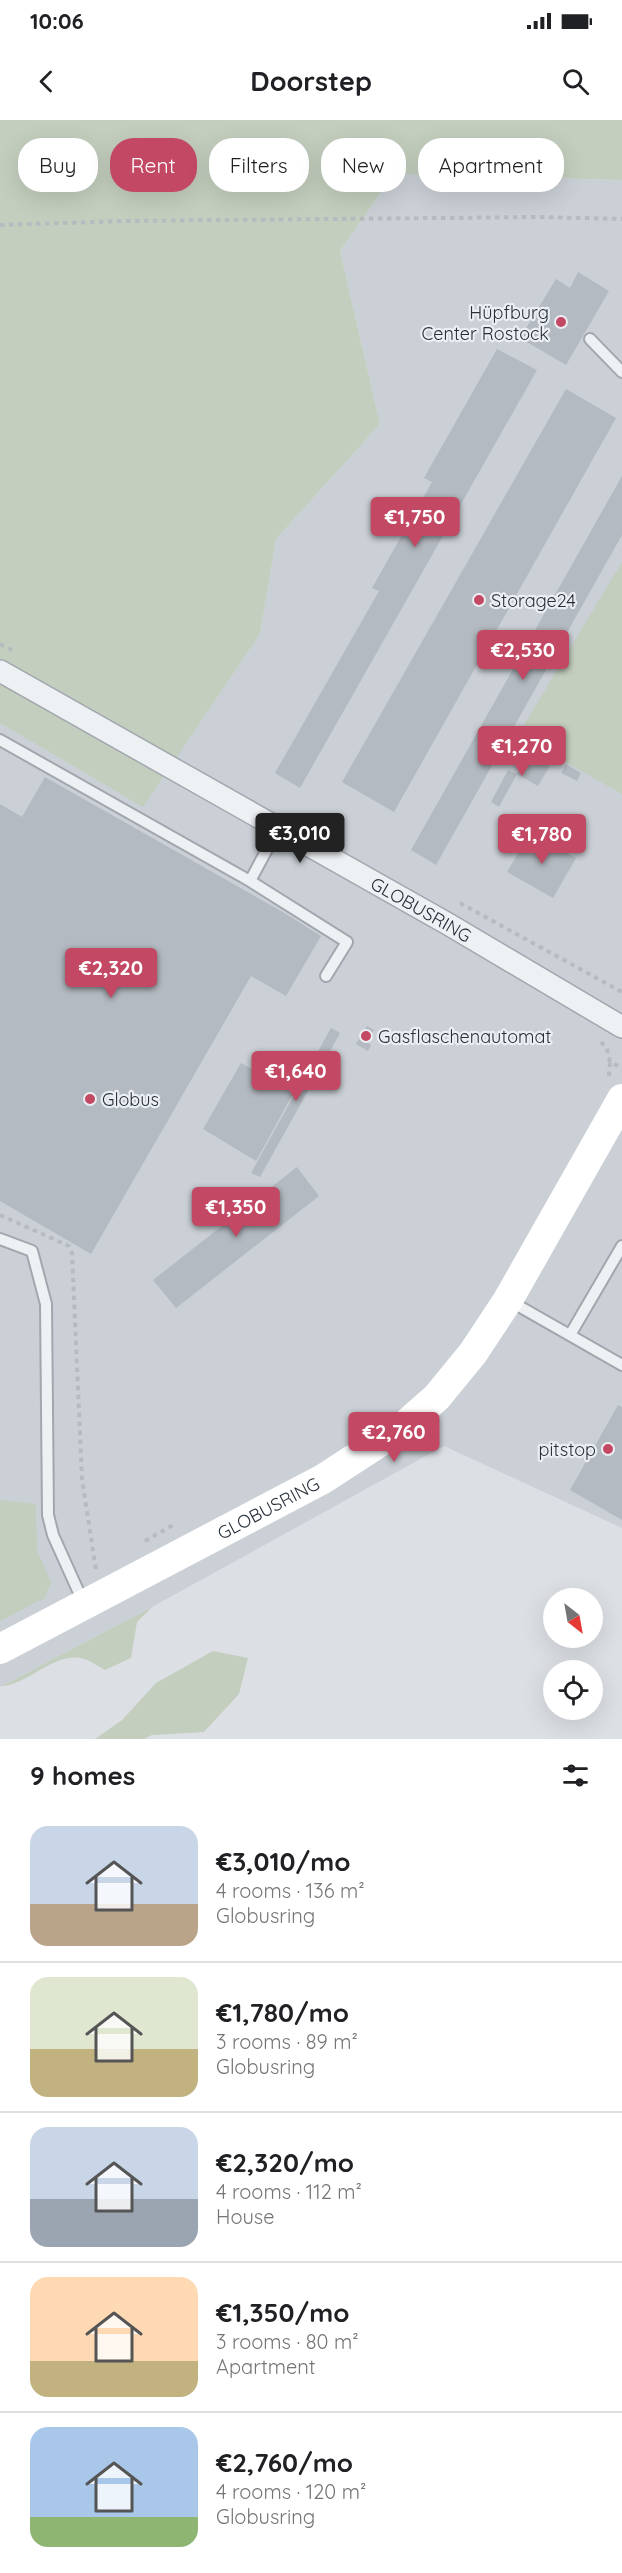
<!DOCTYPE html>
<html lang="en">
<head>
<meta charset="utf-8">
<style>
  :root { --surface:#fff; --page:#f6f6f6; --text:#202124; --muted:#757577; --line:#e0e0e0; --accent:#c34863 }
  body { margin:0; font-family:Quicksand,sans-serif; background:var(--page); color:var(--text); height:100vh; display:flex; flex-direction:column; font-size:22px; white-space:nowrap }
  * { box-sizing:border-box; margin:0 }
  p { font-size:20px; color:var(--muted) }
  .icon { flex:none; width:33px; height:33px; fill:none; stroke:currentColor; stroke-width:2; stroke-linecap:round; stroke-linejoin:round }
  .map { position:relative; height:1619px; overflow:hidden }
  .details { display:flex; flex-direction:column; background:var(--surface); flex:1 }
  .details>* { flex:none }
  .hud { position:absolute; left:18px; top:18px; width:586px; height:54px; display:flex; gap:12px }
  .needle { width:39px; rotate:149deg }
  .tools { position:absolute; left:543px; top:1468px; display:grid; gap:12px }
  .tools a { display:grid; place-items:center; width:60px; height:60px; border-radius:50%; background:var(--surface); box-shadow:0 6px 24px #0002; font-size:30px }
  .price { position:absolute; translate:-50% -51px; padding:0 14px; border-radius:6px; background:var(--accent); color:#fff; font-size:20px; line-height:39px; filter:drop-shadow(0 2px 3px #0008) }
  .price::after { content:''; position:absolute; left:50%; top:36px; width:18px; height:14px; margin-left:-9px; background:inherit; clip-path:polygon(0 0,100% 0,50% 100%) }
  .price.selected { background:#222; color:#fff }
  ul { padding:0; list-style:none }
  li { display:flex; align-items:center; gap:18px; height:150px; padding:0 30px }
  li+li { border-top:2px solid var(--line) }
  li span { display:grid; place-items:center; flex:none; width:168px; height:120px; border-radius:18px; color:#555 }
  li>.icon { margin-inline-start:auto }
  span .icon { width:72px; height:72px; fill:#fffc; stroke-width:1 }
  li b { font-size:26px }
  h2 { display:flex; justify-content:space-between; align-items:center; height:72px; padding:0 30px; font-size:26px }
  .tag { padding:0 21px; border-radius:24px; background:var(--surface); box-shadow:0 6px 24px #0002; font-size:21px; line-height:54px }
  .tag.selected { background:var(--accent); color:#fff }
  .status { display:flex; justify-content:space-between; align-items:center; height:42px; padding:0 30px; background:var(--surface); direction:ltr }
  .status svg { height:16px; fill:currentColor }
  header { display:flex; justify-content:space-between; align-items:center; height:78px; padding:0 30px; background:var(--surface); font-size:27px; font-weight:700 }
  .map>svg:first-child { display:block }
</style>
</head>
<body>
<div class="status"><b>10:06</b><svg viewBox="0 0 49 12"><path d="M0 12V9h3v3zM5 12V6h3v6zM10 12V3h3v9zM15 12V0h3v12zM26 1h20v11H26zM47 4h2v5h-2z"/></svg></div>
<header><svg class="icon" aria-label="back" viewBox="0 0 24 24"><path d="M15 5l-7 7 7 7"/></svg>Doorstep<svg class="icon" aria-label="search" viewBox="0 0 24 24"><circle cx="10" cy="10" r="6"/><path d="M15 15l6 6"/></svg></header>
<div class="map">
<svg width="622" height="1619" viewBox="0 0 622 1619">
  <rect width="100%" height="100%" fill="#dce0e5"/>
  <path fill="#cad0d6" d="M394,54L622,60V1408L444,1326L152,1487L0,1567V603L143,686L260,514L276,419L380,304L340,131Z"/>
  <path fill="#c3cebe" d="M0,0H622V60L394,54L340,131L380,304L276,419L260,514L143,687L0,603Z
    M622,442V674L518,615Z
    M0,1380L36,1384L37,1430L51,1462L45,1478L0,1501Z
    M152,1487L137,1502L131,1538L105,1550C99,1547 91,1541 84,1539C56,1530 30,1564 2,1566Z
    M213,1531L248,1538L239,1574L204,1612L152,1615L144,1619H95L122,1600L156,1563Z"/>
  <path fill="#b4bac1" d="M578,152L609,171L566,245L520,218L556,159L570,168Z
    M497,229L537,250L300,668L275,653L379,471L372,468L432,362L424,358Z
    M566,269L616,298L394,692L342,662Z
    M622,356V415L436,745L411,730Z
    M528,634L550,646L538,666L517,654L499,687L491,682L508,650L517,654Z
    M566,644L581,653L577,661L561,653Z
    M45,657L281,791L321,816L286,876L251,856L91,1134L0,1081V684L22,697Z
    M531,712L576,738L553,778L507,752Z
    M367,906L374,910L367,922L371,925L368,931L356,924Z
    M331,908L340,913L260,1057L251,1053Z
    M241,943L294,972L256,1041L203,1009Z
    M297,1047L319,1076L176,1188L153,1160Z
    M618,1285L622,1287V1400L570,1370Z"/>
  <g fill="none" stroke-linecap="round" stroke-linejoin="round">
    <defs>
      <path id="lane" d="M590,219L622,252
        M0,620L250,761L347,822L326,856
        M250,761L278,709
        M0,1119L32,1131L46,1184L48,1395L53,1415L84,1484
        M510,1181L622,1245
        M570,1215L622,1126"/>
      <g id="street">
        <path id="s1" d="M0,551L448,804L622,907"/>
      </g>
    </defs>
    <use href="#lane" stroke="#a2a7ae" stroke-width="14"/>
    <use href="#street" stroke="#a2a7ae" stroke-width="24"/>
    <path stroke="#b6bbc0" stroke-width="4" stroke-dasharray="4.5 4.5" stroke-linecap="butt" d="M0,105L124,101L539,97L622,99
      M0,524L12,530
      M460,783L622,872
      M601,922L607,929L610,942L622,948
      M609,956L610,942
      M0,1095L69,1126L72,1133L82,1359L96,1450
      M145,1421L175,1404"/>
    <use href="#lane" stroke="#eef1f4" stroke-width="10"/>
    <use href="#street" stroke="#eef1f4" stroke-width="21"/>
    <path stroke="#fff" stroke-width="30" id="s2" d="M0,1529L323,1359L403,1307L437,1277L473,1233L508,1180L622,979"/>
  </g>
  <g fill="#c34863" stroke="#ebeff3" stroke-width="2">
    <circle cx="561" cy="202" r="6"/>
    <circle cx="479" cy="480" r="6"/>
    <circle cx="366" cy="916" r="6"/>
    <circle cx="90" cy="979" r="6"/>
    <circle cx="608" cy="1329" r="6"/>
  </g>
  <g text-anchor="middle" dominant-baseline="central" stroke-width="4.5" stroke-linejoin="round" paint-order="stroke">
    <g font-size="18" fill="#272f3a" stroke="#ebeff3" text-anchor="start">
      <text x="549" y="192" text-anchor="end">Hüpfburg<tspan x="549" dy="21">Center Rostock</tspan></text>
      <text x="491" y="480">Storage24</text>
      <text x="378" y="916">Gasflaschenautomat</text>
      <text x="102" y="979">Globus</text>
      <text x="596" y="1329" text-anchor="end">pitstop</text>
    </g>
    <g font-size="18" fill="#272f3a" stroke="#ebeff3">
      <text stroke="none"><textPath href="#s1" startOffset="484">GLOBUSRING</textPath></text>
      <text stroke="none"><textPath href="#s2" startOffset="303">GLOBUSRING</textPath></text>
    </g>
  </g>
</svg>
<div class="tools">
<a><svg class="needle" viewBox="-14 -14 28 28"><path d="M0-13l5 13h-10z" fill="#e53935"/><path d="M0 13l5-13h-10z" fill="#757577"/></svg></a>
<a><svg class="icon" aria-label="locate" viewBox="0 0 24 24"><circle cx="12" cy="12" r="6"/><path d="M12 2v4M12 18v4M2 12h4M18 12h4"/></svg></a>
</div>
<b class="price" style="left:415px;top:428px">€1,750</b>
<b class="price" style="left:523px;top:561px">€2,530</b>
<b class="price" style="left:522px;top:657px">€1,270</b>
<b class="price selected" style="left:300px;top:744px">€3,010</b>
<b class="price" style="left:542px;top:745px">€1,780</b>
<b class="price" style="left:111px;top:879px">€2,320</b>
<b class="price" style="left:296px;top:982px">€1,640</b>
<b class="price" style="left:236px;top:1118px">€1,350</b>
<b class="price" style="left:394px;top:1343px">€2,760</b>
<div class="hud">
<a class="tag">Buy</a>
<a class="tag selected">Rent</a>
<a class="tag">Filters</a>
<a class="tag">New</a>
<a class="tag">Apartment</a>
</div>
</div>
<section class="details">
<h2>9 homes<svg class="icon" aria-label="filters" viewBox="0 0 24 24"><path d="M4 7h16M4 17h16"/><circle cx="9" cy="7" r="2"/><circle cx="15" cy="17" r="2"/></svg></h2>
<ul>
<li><span style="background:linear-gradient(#c9d6e8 65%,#b9a48a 0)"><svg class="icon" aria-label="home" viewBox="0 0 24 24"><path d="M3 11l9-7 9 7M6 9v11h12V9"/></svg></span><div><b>€3,010/mo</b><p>4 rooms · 136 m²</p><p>Globusring</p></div></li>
<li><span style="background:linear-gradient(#dfe7d0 60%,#c2b280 0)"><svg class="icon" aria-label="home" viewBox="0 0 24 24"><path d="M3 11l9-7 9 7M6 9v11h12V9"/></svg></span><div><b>€1,780/mo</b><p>3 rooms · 89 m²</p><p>Globusring</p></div></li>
<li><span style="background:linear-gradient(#c9d6e8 60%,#9aa5b1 0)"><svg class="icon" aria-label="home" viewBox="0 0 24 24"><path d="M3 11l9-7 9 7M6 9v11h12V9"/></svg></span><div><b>€2,320/mo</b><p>4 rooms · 112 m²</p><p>House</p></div></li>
<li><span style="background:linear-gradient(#ffd9b3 70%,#c2b280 0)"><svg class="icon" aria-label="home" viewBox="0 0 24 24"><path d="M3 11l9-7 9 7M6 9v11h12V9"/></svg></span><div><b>€1,350/mo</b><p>3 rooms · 80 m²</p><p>Apartment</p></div></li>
<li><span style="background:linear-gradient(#a9c7e8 75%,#8fb573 0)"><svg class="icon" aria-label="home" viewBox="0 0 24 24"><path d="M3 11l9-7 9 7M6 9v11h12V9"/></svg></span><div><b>€2,760/mo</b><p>4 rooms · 120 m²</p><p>Globusring</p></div></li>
</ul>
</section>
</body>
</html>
